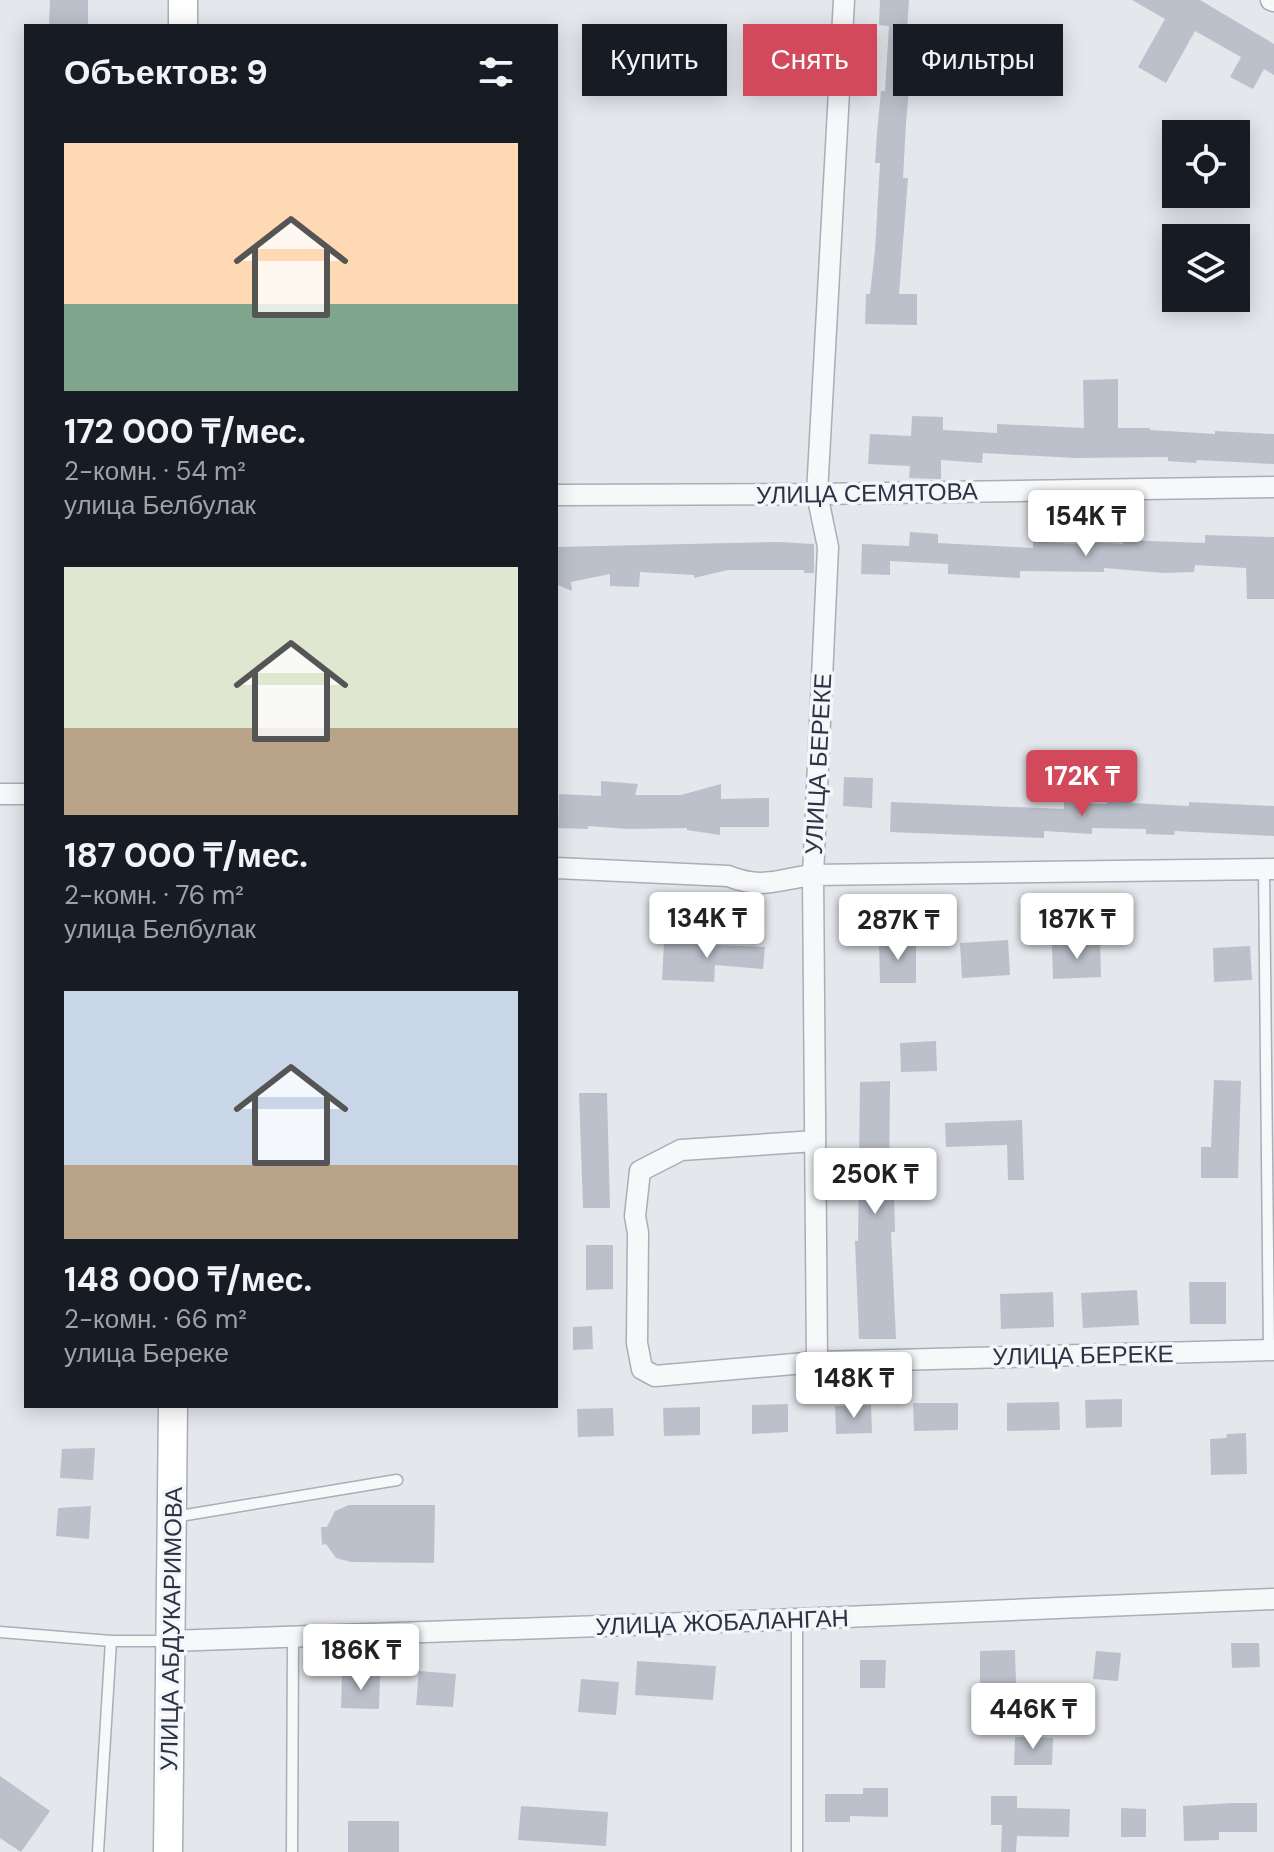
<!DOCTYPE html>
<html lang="ru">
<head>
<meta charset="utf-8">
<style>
  :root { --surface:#171b24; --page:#20242c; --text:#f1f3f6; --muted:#9ea1a6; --accent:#d1495b }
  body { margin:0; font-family:"DM Sans",sans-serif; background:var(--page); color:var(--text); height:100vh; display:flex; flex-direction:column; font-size:30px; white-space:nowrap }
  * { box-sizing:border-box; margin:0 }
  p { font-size:26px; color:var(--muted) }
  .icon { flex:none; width:44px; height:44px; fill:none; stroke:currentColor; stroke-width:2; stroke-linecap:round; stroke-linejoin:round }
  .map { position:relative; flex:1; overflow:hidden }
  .side { position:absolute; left:24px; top:24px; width:534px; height:1384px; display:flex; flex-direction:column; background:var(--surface); border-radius:0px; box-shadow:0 4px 20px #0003 }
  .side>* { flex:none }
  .banner { position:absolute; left:582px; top:24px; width:572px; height:72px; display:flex; gap:16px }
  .buttons { position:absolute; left:1162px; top:120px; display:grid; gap:16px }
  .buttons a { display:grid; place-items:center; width:88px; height:88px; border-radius:0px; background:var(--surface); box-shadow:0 4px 20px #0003; font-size:40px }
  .price { position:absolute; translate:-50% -68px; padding:0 18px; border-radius:8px; background:#fff; color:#222; font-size:26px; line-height:52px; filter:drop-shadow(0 2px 4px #0008) }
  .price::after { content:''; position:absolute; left:50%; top:48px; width:24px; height:18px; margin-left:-12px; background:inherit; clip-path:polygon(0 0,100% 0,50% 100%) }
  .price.selected { background:var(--accent); color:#fff }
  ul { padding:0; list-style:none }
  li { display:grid; align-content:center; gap:16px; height:424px; padding:0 40px }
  li span { display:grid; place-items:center; height:248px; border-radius:0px; color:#555 }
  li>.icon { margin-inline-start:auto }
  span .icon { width:144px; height:144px; fill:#fffc; stroke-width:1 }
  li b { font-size:34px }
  h2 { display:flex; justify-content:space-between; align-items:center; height:96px; padding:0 40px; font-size:34px }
  .chip { padding:0 28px; border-radius:0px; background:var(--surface); box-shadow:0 4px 20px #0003; font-size:28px; line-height:72px }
  .chip.selected { background:var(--accent); color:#fff }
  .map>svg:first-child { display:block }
</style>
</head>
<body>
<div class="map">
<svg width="1274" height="1852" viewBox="0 0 1274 1852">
  <rect width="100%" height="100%" fill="#e4e7ec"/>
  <path fill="#bbc0ca" d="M50,0H88V26H49Z
    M880,0H909L906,45H917L915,75H910L906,123L903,178H908L899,294H917V325L865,324L866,294H870L875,250L880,163H875L877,133L881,91H885L889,26L879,25Z
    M1132,0H1200L1274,44V75L1264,69L1253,89L1230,77L1241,57L1195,31L1166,83L1138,67L1165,19Z
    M1118,379V428H1150V430L1215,434V431L1274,434V464L1197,460L1196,463L1168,461V457L1074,458L983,453L982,463L941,460V479H934L909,478L910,466L868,464L870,434L911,436L912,416L943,417V430L997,433V424L1084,428L1083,380Z
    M910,532L938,534V543L1033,548V541L1077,544V541L1123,544V540L1205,543V535L1274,537V599H1247L1246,568L1195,565L1194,572L1164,573L1104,568V572L1020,571V578L948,574V564L890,561V575L861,574L862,544L909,546Z
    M778,542L814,544V573H804V570H728L694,578V575L640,572L639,587L610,586V574L571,582L572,591L556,584V547Z
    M844,777L873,778L872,808L843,806Z
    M601,781L638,784L635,795H681L721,784V799L769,798V827H720V835L687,830V828L628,829L588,826V829L558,828L559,794L601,796Z
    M1107,790H1132V803L1189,806V802L1274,806V836L1175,831L1174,835L1146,834V829L1092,828V834L1044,831V838L890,832L891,802L1064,809V802L1107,804Z
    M916,940V983H880L879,941Z
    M1008,940L1010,975L962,978L960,943Z
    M1100,942L1101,977L1053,979L1052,945Z
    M664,943L765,947L763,969L715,965L714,982L662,980Z
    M1250,946L1252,980L1214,982L1213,948Z
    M936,1041L937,1071L901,1072L900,1043Z
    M1214,1080L1241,1081L1238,1178H1201V1147H1211Z
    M890,1081L889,1190H894L895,1232H891L896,1339H859L855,1241H858L860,1082Z
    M579,1093H607L610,1208H583Z
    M1022,1120L1024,1180H1008L1007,1145L946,1147L945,1123Z
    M586,1245H613V1289L586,1290Z
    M1189,1282H1226V1324H1190Z
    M1137,1290L1139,1325L1083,1328L1081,1293Z
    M1053,1292L1054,1327L1001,1329L1000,1294Z
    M592,1326L593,1349L573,1350V1327Z
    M1122,1399V1427L1086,1428L1085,1400Z
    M1059,1402L1060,1430L1007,1431V1403Z
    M913,1403H958V1430L914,1431Z
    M788,1404V1432L752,1434V1405Z
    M871,1405L872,1433L836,1434L835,1406Z
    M700,1407V1435L664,1436L663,1408Z
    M613,1408L614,1436L578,1437L577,1409Z
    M1246,1433L1247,1474L1211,1475L1210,1439L1226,1438L1227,1434Z
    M95,1448L93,1480L60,1478L62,1449Z
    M349,1505H435L434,1563L351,1562L336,1558L326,1544L322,1545L321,1527H327L335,1511Z
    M91,1506L89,1539L56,1536L58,1508Z
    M1231,1643H1259L1260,1667L1232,1668Z
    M1015,1650L1016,1685L980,1686V1651Z
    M1096,1651L1121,1653L1118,1681L1093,1679Z
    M860,1660H886L885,1688H860Z
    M637,1661L716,1666L713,1700L635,1695Z
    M419,1671L456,1674L453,1707L416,1705Z
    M342,1675H380L379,1709L341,1708Z
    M581,1679L619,1682L616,1715L578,1712Z
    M1015,1737L1053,1738L1052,1765H1014Z
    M0,1776L50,1811L21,1852L0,1838Z
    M863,1788H888V1817L850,1816V1822H825V1794H863Z
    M991,1796H1017V1808L1070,1809L1069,1837L1017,1836L1016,1852H1001L1002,1825H991Z
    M1232,1803H1257V1832H1219V1840L1184,1841L1183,1806Z
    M521,1806L608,1812L606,1846L518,1840Z
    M1121,1808L1146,1809V1837H1121Z
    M348,1821H399V1852H348Z"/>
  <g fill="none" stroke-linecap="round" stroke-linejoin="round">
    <defs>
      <path id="lane" d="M1264,869L1269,1350
        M174,1517L397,1480
        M0,1632L111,1641H170
        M98,1852L111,1641
        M292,1852L293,1637
        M797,1852V1619"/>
      <path id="street" d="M844,0L817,494L828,547L813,875L817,1362L1274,1350
        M1271,0L1274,1
        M556,495L817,494L1274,487
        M0,794H26
        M556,868L728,876C764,890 778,879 813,875L1274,869
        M815,1141L681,1150L640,1171L635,1216L638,1233L637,1343L642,1369L655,1376L817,1362
        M170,1641L797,1619L1274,1599"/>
      <path id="secondary" d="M183,26V0
        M168,1852L173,1406"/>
    </defs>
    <use href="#lane" stroke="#a9aeb7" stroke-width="13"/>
    <use href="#street" stroke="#a9aeb7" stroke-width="23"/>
    <use href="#secondary" stroke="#a9aeb7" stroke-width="31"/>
    <use href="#lane" stroke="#f7f8fa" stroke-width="10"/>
    <use href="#street" stroke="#f7f8fa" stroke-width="20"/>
    <use href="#secondary" stroke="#fff" stroke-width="28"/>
  </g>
  <g text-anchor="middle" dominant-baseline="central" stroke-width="7" stroke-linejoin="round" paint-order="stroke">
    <g font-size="24" fill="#2b3445" stroke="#f4f6f9">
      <text transform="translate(867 493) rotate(-1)">УЛИЦА СЕМЯТОВА</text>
      <text transform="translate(818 764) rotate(-87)">УЛИЦА БЕРЕКЕ</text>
      <text transform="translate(1083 1355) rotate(-1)">УЛИЦА БЕРЕКЕ</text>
      <text transform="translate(722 1622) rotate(-2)">УЛИЦА ЖОБАЛАНГАН</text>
      <text transform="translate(171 1629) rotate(-89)">УЛИЦА АБДУКАРИМОВА</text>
    </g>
  </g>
</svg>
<div class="buttons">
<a><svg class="icon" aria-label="locate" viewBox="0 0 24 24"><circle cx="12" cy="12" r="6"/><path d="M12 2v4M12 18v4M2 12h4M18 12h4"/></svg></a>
<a><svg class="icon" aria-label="layers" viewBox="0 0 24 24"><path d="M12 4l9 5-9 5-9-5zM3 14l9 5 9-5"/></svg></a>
</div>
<b class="price" style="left:1086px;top:558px">154K ₸</b>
<b class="price selected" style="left:1082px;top:818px">172K ₸</b>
<b class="price" style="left:707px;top:960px">134K ₸</b>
<b class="price" style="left:1077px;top:961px">187K ₸</b>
<b class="price" style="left:898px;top:962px">287K ₸</b>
<b class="price" style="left:875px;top:1216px">250K ₸</b>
<b class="price" style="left:854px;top:1420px">148K ₸</b>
<b class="price" style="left:361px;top:1692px">186K ₸</b>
<b class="price" style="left:1033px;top:1751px">446K ₸</b>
<div class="banner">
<a class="chip">Купить</a>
<a class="chip selected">Снять</a>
<a class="chip">Фильтры</a>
</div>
<section class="side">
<h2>Объектов: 9<svg class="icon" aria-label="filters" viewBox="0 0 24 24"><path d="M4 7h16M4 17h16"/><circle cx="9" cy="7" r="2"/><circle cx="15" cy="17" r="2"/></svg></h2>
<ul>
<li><span style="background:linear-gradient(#ffd9b3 65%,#7fa58c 0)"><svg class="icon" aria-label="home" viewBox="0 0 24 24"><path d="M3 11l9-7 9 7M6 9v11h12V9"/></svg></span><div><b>172 000 ₸/мес.</b><p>2-комн. · 54 m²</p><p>улица Белбулак</p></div></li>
<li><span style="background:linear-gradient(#dfe7d0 65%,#b9a48a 0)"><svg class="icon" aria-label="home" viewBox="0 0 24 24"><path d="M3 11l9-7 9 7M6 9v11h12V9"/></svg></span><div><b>187 000 ₸/мес.</b><p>2-комн. · 76 m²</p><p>улица Белбулак</p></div></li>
<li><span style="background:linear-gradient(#c9d6e8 70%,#b9a48a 0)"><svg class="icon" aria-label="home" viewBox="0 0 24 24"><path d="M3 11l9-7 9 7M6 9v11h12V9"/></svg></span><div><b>148 000 ₸/мес.</b><p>2-комн. · 66 m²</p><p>улица Береке</p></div></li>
</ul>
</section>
</div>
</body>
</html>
